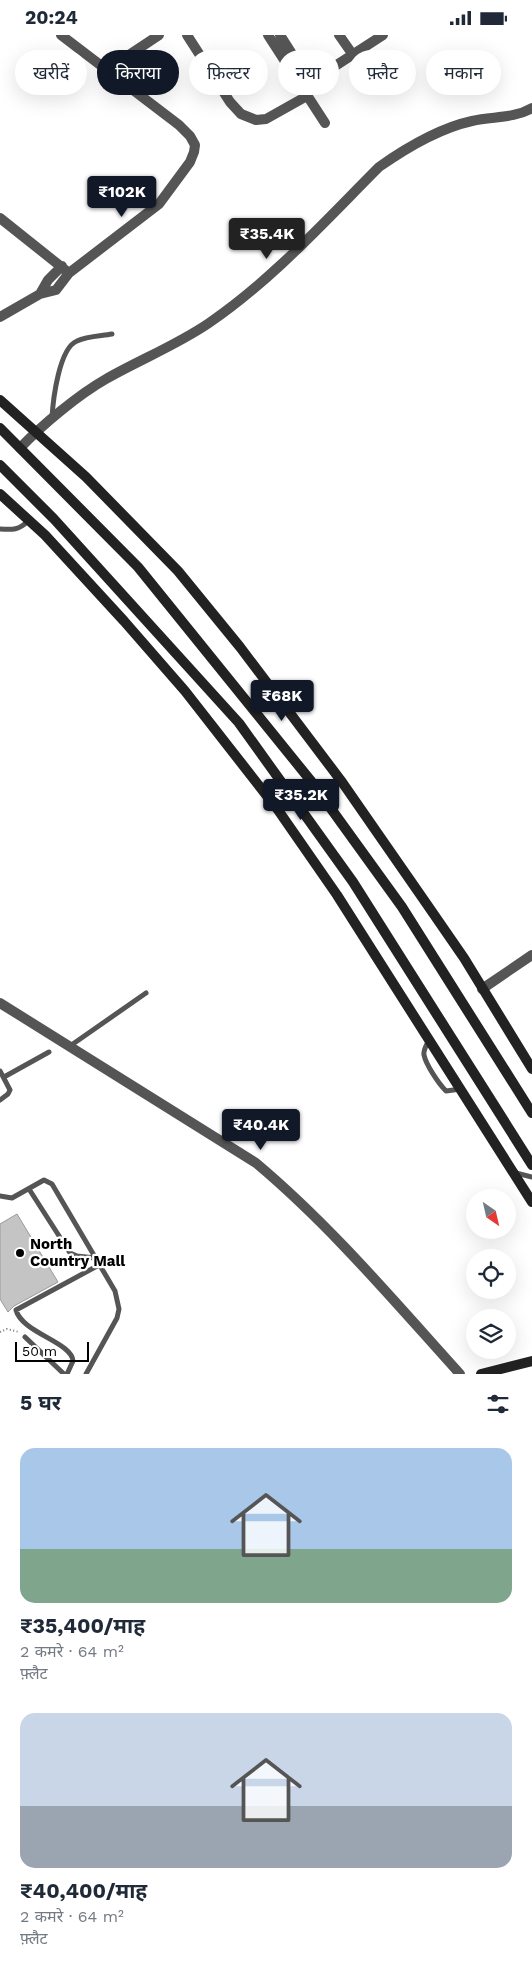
<!DOCTYPE html>
<html lang="hi">
<head>
<meta charset="utf-8">
<style>
  :root { --surface:#fff; --page:#f2f2f3; --text:#1f2937; --muted:#747a83; --accent:#111827 }
  body { margin:0; font-family:"Work Sans","Noto Sans Devanagari",sans-serif; background:var(--page); color:var(--text); height:100vh; display:flex; flex-direction:column; font-size:19px; white-space:nowrap }
  * { box-sizing:border-box; margin:0 }
  p { font-size:16px; color:var(--muted) }
  .icon { flex:none; width:28px; height:28px; fill:none; stroke:currentColor; stroke-width:2; stroke-linecap:round; stroke-linejoin:round }
  .map { position:relative; height:1339px; overflow:hidden }
  .panel { display:flex; flex-direction:column; background:var(--surface); flex:1 }
  .panel>* { flex:none }
  .hud { position:absolute; left:15px; top:15px; width:502px; height:45px; display:flex; gap:10px }
  .needle { width:32px; rotate:146deg }
  .controls { position:absolute; left:466px; top:1154px; display:grid; gap:10px }
  .controls a { display:grid; place-items:center; width:50px; height:50px; border-radius:50%; background:var(--surface); box-shadow:0 5px 20px #0002; font-size:25px }
  .scale { position:absolute; left:15px; bottom:12px; width:74px; box-sizing:border-box; padding-left:5px; border:2px solid #000; border-top:0; font-size:14px; line-height:18px; white-space:nowrap; color:#000; -webkit-text-stroke:4px #fff; paint-order:stroke }
  .price { position:absolute; translate:-50% -42px; padding:0 11px; border-radius:5px; background:var(--accent); color:#fff; font-size:16px; line-height:32px; filter:drop-shadow(0 1px 2px #0008) }
  .price::after { content:''; position:absolute; left:50%; top:30px; width:15px; height:11px; margin-left:-8px; background:inherit; clip-path:polygon(0 0,100% 0,50% 100%) }
  .price.selected { background:#222; color:#fff }
  ul { padding:0; list-style:none }
  li { display:grid; align-content:center; gap:10px; height:265px; padding:0 20px }
  li span { display:grid; place-items:center; height:155px; border-radius:15px; color:#555 }
  li>.icon { margin-inline-start:auto }
  span .icon { width:90px; height:90px; fill:#fffc; stroke-width:1 }
  li b { font-size:21px }
  h2 { display:flex; justify-content:space-between; align-items:center; height:60px; padding:0 20px; font-size:21px }
  .chip { padding:0 18px; border-radius:22px; background:var(--surface); box-shadow:0 5px 20px #0002; font-size:18px; line-height:45px }
  .chip.selected { background:var(--accent); color:#fff }
  .status { display:flex; justify-content:space-between; align-items:center; height:35px; padding:0 25px; background:var(--surface); direction:ltr }
  .status svg { height:14px; fill:currentColor }
  .map>svg:first-child { display:block }
</style>
</head>
<body>
<div class="status"><b>20:24</b><svg viewBox="0 0 49 12"><path d="M0 12V9h3v3zM5 12V6h3v6zM10 12V3h3v9zM15 12V0h3v12zM26 1h20v11H26zM47 4h2v5h-2z"/></svg></div>
<div class="map">
<svg width="532" height="1339" viewBox="0 0 532 1339">
  <rect width="100%" height="100%" fill="#fff"/>
  <path fill="#c4c4c4" stroke="#999" d="M17,1179L58,1247L14,1271L8,1277L0,1264V1189Z"/>
  <g fill="none" stroke-linecap="round" stroke-linejoin="round">
    <path stroke="#777" stroke-width="2" stroke-dasharray="1 2.5" stroke-linecap="butt" d="M0,1297L7,1294L19,1297"/>
    <path stroke="#555" stroke-width="5" d="M52,383C53,365 59,313 77,306C87,301 101,301 112,299
      M0,494C13,495 19,495 28,486
      M429,1005C427,1009 423,1015 424,1020C426,1030 439,1049 446,1056L461,1054
      M70,1011L146,958
      M0,1036L10,1055L8,1059L0,1065
      M4,1042L49,1017
      M516,1138L532,1142
      M29,1154L70,1218L77,1221L95,1223
      M0,1161L12,1163L44,1145L52,1149L115,1256L119,1274L117,1283L86,1339
      M25,1302L64,1339
      M67,1339L73,1326C72,1307 22,1298 16,1275L99,1230"/>
    <path stroke="#555" stroke-width="10" d="M187,0L230,67L241,79L256,85L266,84L307,61
      M268,0L325,88
      M280,0L308,44H315L383,0
      M339,0L353,20
      M129,20L159,0
      M210,36L237,20
      M0,183L69,238
      M40,259L48,245L62,231
      M0,282L40,259L56,255L69,238L159,169L190,127L194,117L195,110L190,101L179,90L61,0
      M20,413C42,390 78,360 106,344C139,325 177,310 209,288C272,245 325,186 379,132C406,113 440,93 472,86C493,81 513,84 532,73
      M482,954L532,920
      M0,968L256,1128C331,1191 394,1266 460,1339"/>
    <path stroke="#222" stroke-width="10" d="M0,365L86,442L178,536L240,612L342,747L426,868L464,923L532,1034
      M0,393L138,532L311,746L402,872L532,1078
      M0,430L54,484L239,688L353,847L532,1130
      M0,459L45,500L124,586L185,656L278,775L337,860L532,1167
      M481,1339L532,1326"/>
  </g>
  <circle fill="#000" stroke="#fff" stroke-width="2" cx="20" cy="1218" r="5"/>
  <g text-anchor="middle" dominant-baseline="central" stroke-width="4.5" stroke-linejoin="round" paint-order="stroke">
    <g font-size="15" font-weight="bold" fill="#000" stroke="#fff" text-anchor="start">
      <text x="30" y="1209">North<tspan x="30" dy="17">Country Mall</tspan></text>
    </g>
  </g>
</svg>
<div class="controls">
<a><svg class="needle" viewBox="-14 -14 28 28"><path d="M0-13l5 13h-10z" fill="#e53935"/><path d="M0 13l5-13h-10z" fill="#747a83"/></svg></a>
<a><svg class="icon" aria-label="locate" viewBox="0 0 24 24"><circle cx="12" cy="12" r="6"/><path d="M12 2v4M12 18v4M2 12h4M18 12h4"/></svg></a>
<a><svg class="icon" aria-label="layers" viewBox="0 0 24 24"><path d="M12 4l9 5-9 5-9-5zM3 14l9 5 9-5"/></svg></a>
</div>
<div class="scale">50 m</div>
<b class="price" style="left:122px;top:183px">₹102K</b>
<b class="price selected" style="left:267px;top:225px">₹35.4K</b>
<b class="price" style="left:282px;top:687px">₹68K</b>
<b class="price" style="left:301px;top:786px">₹35.2K</b>
<b class="price" style="left:261px;top:1116px">₹40.4K</b>
<div class="hud">
<a class="chip">खरीदें</a>
<a class="chip selected">किराया</a>
<a class="chip">फ़िल्टर</a>
<a class="chip">नया</a>
<a class="chip">फ़्लैट</a>
<a class="chip">मकान</a>
</div>
</div>
<section class="panel">
<h2>5 घर<svg class="icon" aria-label="filters" viewBox="0 0 24 24"><path d="M4 7h16M4 17h16"/><circle cx="9" cy="7" r="2"/><circle cx="15" cy="17" r="2"/></svg></h2>
<ul>
<li><span style="background:linear-gradient(#a9c7e8 65%,#7fa58c 0)"><svg class="icon" aria-label="home" viewBox="0 0 24 24"><path d="M3 11l9-7 9 7M6 9v11h12V9"/></svg></span><div><b>₹35,400/माह</b><p>2 कमरे · 64 m²</p><p>फ़्लैट</p></div></li>
<li><span style="background:linear-gradient(#c9d6e8 60%,#9aa5b1 0)"><svg class="icon" aria-label="home" viewBox="0 0 24 24"><path d="M3 11l9-7 9 7M6 9v11h12V9"/></svg></span><div><b>₹40,400/माह</b><p>2 कमरे · 64 m²</p><p>फ़्लैट</p></div></li>
</ul>
</section>
</body>
</html>
